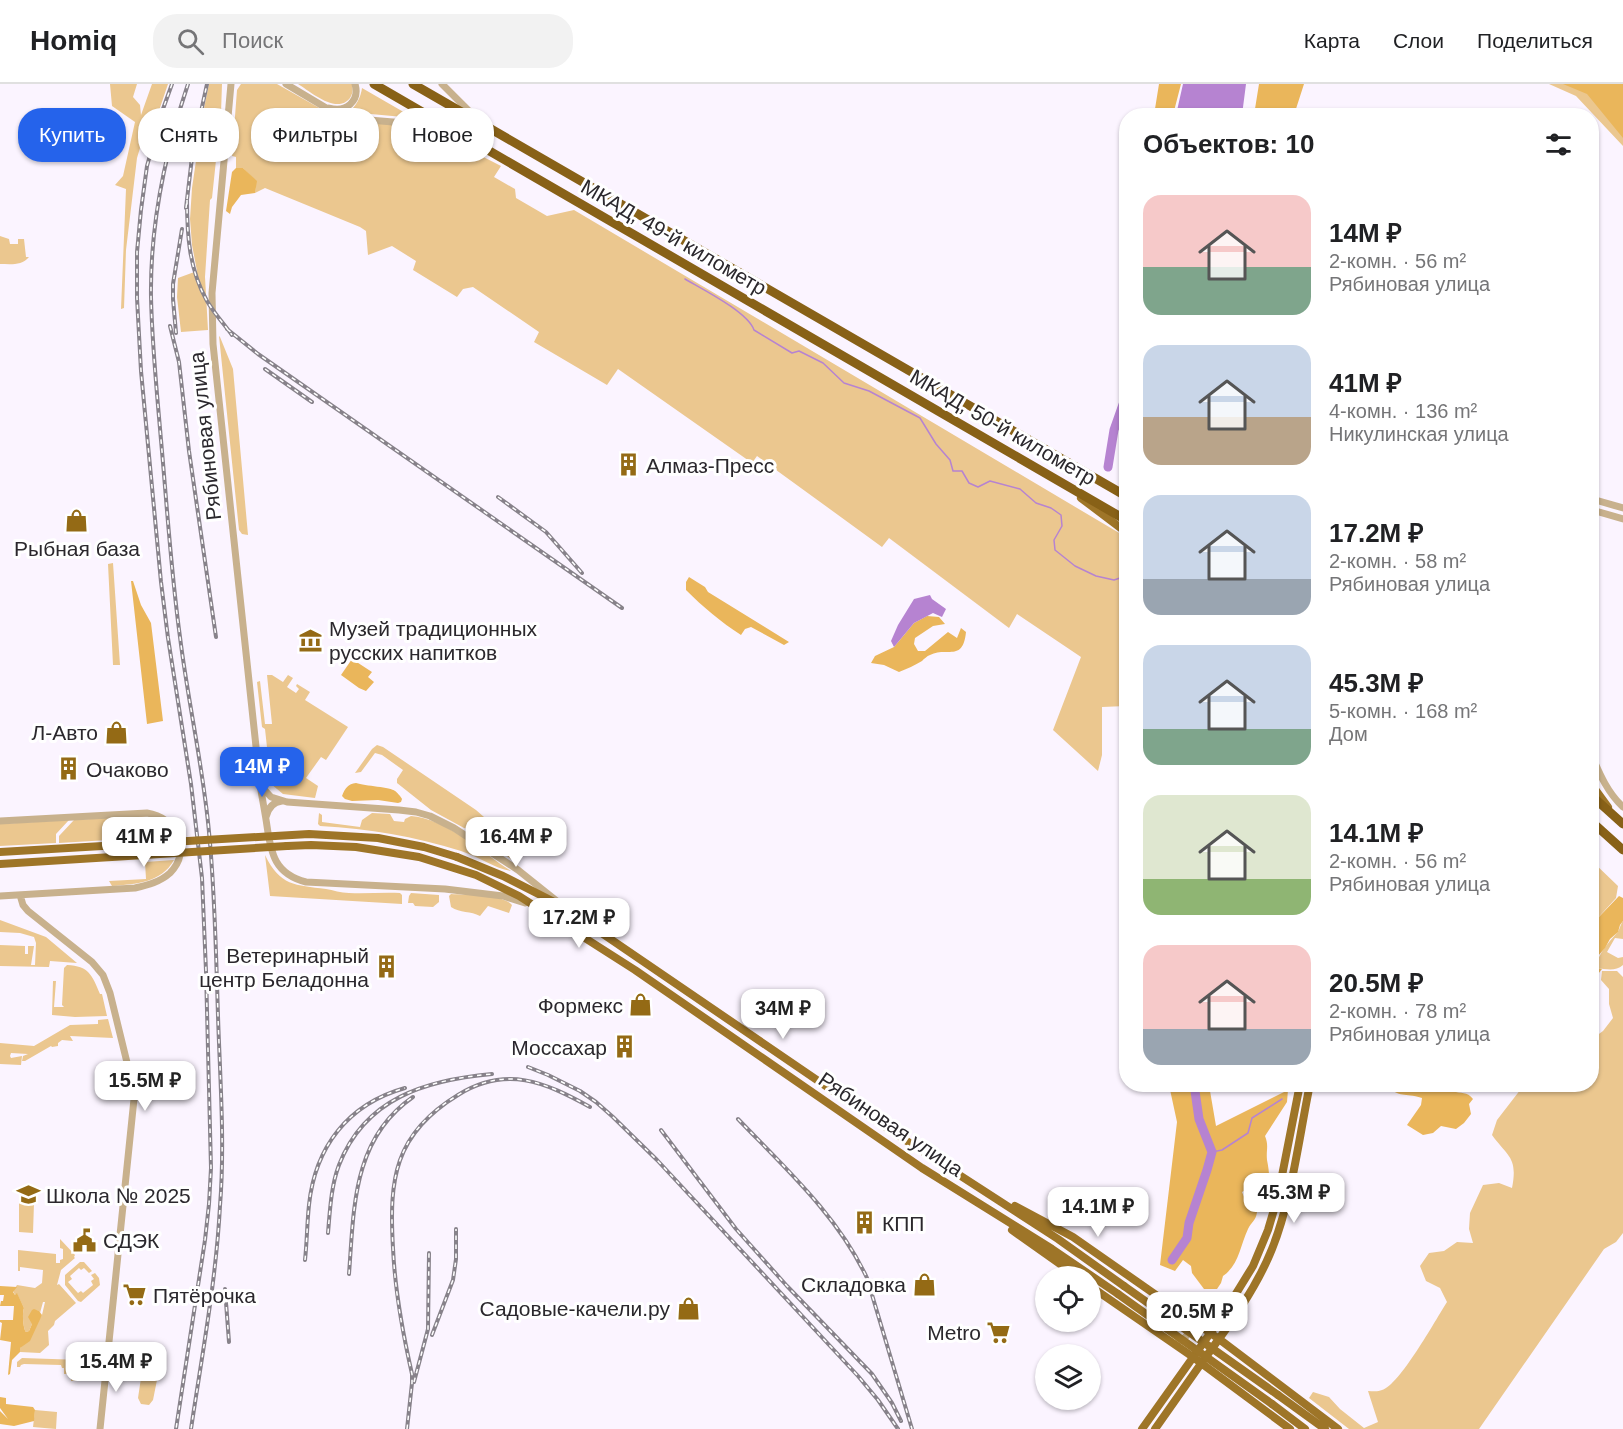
<!DOCTYPE html>
<html lang="ru">
<head>
<meta charset="utf-8">
<style>
  :root { --surface:#fff; --page:#f2f2f2; --text:#202124; --muted:#757577; --line:#e0e0e0; --accent:#2563eb }
  body { margin:0; font-family:Arial,sans-serif; background:var(--page); color:var(--text); height:100vh; display:flex; flex-direction:column; font-size:22px; white-space:nowrap }
  * { box-sizing:border-box; margin:0 }
  p { font-size:20px; color:var(--muted) }
  .icon { flex:none; width:33px; height:33px; fill:none; stroke:currentColor; stroke-width:2; stroke-linecap:round; stroke-linejoin:round }
  .map { position:relative; flex:1; overflow:hidden }
  .drawer { position:absolute; left:1119px; top:24px; width:480px; height:984px; display:flex; flex-direction:column; background:var(--surface); border-radius:24px; box-shadow:0 2px 4px #0004 }
  .drawer>* { flex:none }
  .top-card { position:absolute; left:18px; top:24px; width:570px; height:54px; display:flex; gap:12px }
  .tools { position:absolute; left:1035px; top:1182px; display:grid; gap:12px }
  .tools a { display:grid; place-items:center; width:66px; height:66px; border-radius:50%; background:var(--surface); box-shadow:0 2px 4px #0004; font-size:30px }
  .price { position:absolute; translate:-50% -51px; padding:0 14px; border-radius:12px; background:#fff; color:#222; font-size:20px; line-height:39px; filter:drop-shadow(0 2px 3px #0008) }
  .price::after { content:''; position:absolute; left:50%; top:36px; width:18px; height:14px; margin-left:-9px; background:inherit; clip-path:polygon(0 0,100% 0,50% 100%) }
  .price.on { background:var(--accent); color:#fff }
  ul { padding:0; list-style:none }
  li { display:flex; align-items:center; gap:18px; height:150px; padding:0 24px }
  li span { display:grid; place-items:center; flex:none; width:168px; height:120px; border-radius:18px; color:#555 }
  li>.icon { margin-inline-start:auto }
  span .icon { width:72px; height:72px; fill:#fffc; stroke-width:1 }
  li b { font-size:26px }
  h2 { display:flex; justify-content:space-between; align-items:center; height:72px; padding:0 24px; font-size:26px }
  .pill { padding:0 21px; border-radius:24px; background:var(--surface); box-shadow:0 2px 4px #0004; font-size:21px; line-height:54px }
  .pill.on { background:var(--accent); color:#fff }
  header { display:flex; align-items:center; gap:36px; box-sizing:border-box; height:84px; padding:0 30px; background:var(--surface); border-bottom:2px solid var(--line) }
  header strong { font-size:28px }
  nav { display:flex; gap:33px; margin-inline-start:auto; font-size:21px }
  .search { width:420px; height:54px; background:var(--page); display:flex; align-items:center; gap:15px; box-sizing:border-box; padding:0 21px; border-radius:24px; color:var(--muted); font-size:22px }
  .map>svg:first-child { display:block }
</style>
</head>
<body>
<header>
<strong>Homiq</strong>
<div class="search"><svg class="icon" aria-label="search" viewBox="0 0 24 24"><circle cx="10" cy="10" r="6"/><path d="M15 15l6 6"/></svg>Поиск</div>
<nav><a>Карта</a><a>Слои</a><a>Поделиться</a></nav>
</header>
<div class="map">
<svg width="1623" height="1345" viewBox="0 0 1623 1345">
  <rect width="100%" height="100%" fill="#fbf4ff"/>
  <path fill="#ebc78f" d="M110,0H137L133,13L140,21L141,31L152,0H168L146,65L140,64L137,74L126,166L124,224L121,225L126,105L115,101L123,92L135,38L112,22Z
    M209,0H222L221,29L212,114L210,116L205,193L208,246L181,248L177,213L178,194L197,187L192,161L190,135L192,104L203,29Z
    M241,0H277L337,34L416,43L424,45L460,61L501,82L494,93L515,105L516,114L547,132L574,126L1126,453V573C1122,583 1129,595 1124,606L1126,610V622L1102,623V671L1098,687L1053,646L1081,573L1017,530L1009,544L889,454L882,463L757,372L752,379L618,285L607,301L534,258L539,248L473,203L463,205L457,213L413,186L416,177L392,162L368,171L366,147L360,143L265,104L255,109L256,97L243,84H236V73L232,72L237,6Z
    M298,0H352C353,5 353,9 350,14C337,31 311,8 298,0Z
    M1549,0H1623V62L1576,12Z
    M362,4L414,34L349,28C356,22 361,13 362,4Z
    M0,152L9,155L10,160H18V155H24L26,173H29C22,182 10,180 0,180Z
    M219,252L220,253L233,285L248,451L242,450L239,446Z
    M113,479L120,581H113L108,480Z
    M267,591H272L283,598L288,591L293,594L287,603L296,609L299,605L296,602L297,600L310,608L305,616L348,643L326,676L321,673L306,694L318,702L315,714L283,710L271,700L265,645L262,643L257,598L260,597L265,640H272Z
    M377,661L383,663L476,726L484,733L485,737C479,743 472,746 464,744L431,726L397,699V695L403,686L382,671L375,669L361,688L355,689L372,665Z
    M319,729L322,731V738L360,743L362,736L372,729L390,730L394,737L404,738L405,735L411,732C445,734 483,769 511,787C496,785 477,772 461,767C413,752 370,745 320,742L318,740Z
    M142,732C156,735 166,739 174,752L59,759V752L74,736Z
    M69,736L56,750V759L0,762V740Z
    M485,745L491,746L522,768L515,778L477,750Z
    M265,771C280,802 295,801 326,805C333,806 341,809 349,809C366,810 383,808 400,809L402,811V820L270,812Z
    M174,776C161,799 136,800 112,802L109,797L146,795L145,778Z
    M1592,777L1618,802L1616,814L1596,836L1592,837Z
    M411,809L439,811V818L433,823L415,822L413,819H408L409,812Z
    M451,810C466,811 503,810 512,821L509,829L488,822L480,832C471,827 460,829 451,823L449,812Z
    M0,836L46,853L77,879L50,877L49,883L0,882V861L25,862V870H28V862H34L31,881H35L36,859L34,853L20,849L0,848Z
    M1623,837V855L1615,854L1607,868L1618,874L1623,873V881C1615,888 1606,885 1597,884L1596,882C1599,869 1608,859 1616,850C1620,846 1620,841 1623,837Z
    M67,881C89,882 92,891 100,910H102L107,932L75,933L52,931L53,897H56L54,923H64L62,921L64,884Z
    M1602,887H1617L1623,893V1149L1616,1158L1604,1165L1479,1345H1349L1309,1314L1313,1308L1329,1313L1340,1325L1364,1344L1378,1338L1368,1307C1372,1307 1378,1308 1382,1306C1399,1302 1436,1235 1447,1218L1440,1204L1426,1197L1420,1182L1429,1169L1444,1167L1457,1158L1473,1159L1469,1145L1470,1129L1483,1101L1499,1099L1512,1104C1518,1073 1508,1073 1492,1051L1497,1036L1524,1001L1592,1000V955L1603,947L1613,934L1609,920V905L1601,896Z
    M108,935L113,954L70,952L73,957L62,956L58,959V962L52,963L51,962L25,977H22L23,972L28,970L11,969L10,972L11,974L22,972L21,981L0,980V959L34,962L70,941L98,940V936Z
    M19,1119H34L33,1149L19,1148Z
    M60,1155L75,1171L74,1173L75,1174L61,1186L57,1201L59,1200L76,1219L55,1237L54,1241L48,1247L49,1261L40,1269L20,1268V1264L42,1231L45,1218H43L40,1229L39,1227L32,1226V1240L29,1247L26,1248C23,1244 22,1229 24,1224L17,1210L15,1211L13,1207L17,1201L35,1204L42,1199L43,1186L20,1183V1187H18V1166L56,1170V1179H60V1176L63,1175V1165L60,1164Z
    M80,1178H84L92,1187L89,1189L84,1184L81,1186L79,1184L70,1192L72,1195L68,1198L78,1209L81,1207L83,1209L93,1201L91,1197L94,1195L91,1191L95,1189L99,1194L100,1201L81,1218L78,1217L65,1201V1191Z
    M22,1274L82,1276L85,1279V1295L71,1297V1290H64V1284H62L61,1281L24,1280L21,1281L20,1283H17V1278Z
    M146,1290L153,1291L157,1296L153,1316L149,1321L141,1320L138,1314L141,1294Z
    M35,1326L57,1328L56,1345L33,1343Z"/>
  <path fill="#eab65b" d="M1159,0H1181L1173,31H1154Z
    M1259,0H1304L1294,31H1254Z
    M1563,0H1623V54L1587,10Z
    M236,84H243L257,97L255,109L241,111L232,123L230,130L226,127L232,88Z
    M689,493L705,503L708,508L789,558L784,561L751,543L745,545L741,551C721,538 703,523 686,506V498Z
    M131,497H133L141,521L151,539L163,637L147,640Z
    M927,532L939,533L945,540L933,542L915,554L914,560L918,567H925L948,548L957,554L961,544L966,548C963,579 946,562 930,571C927,572 924,575 922,577C915,581 907,585 899,588L884,581L871,579L875,572L894,563L914,539Z
    M352,575L372,588L368,593L374,598L366,607L359,604L341,591Z
    M356,699C365,702 391,703 395,707C397,708 401,713 402,715L401,718L398,719L378,716L352,717L345,715L342,712C345,704 348,700 356,699Z
    M1619,812L1623,814V837L1620,841L1618,848L1610,855L1605,864L1598,872L1596,882L1597,884L1602,885L1595,894L1592,912V837L1596,836Z
    M1413,1000L1452,1001L1453,1007C1461,1010 1467,1007 1473,1015L1469,1020L1471,1030L1464,1039L1456,1045L1441,1042L1433,1049L1423,1051L1407,1041L1421,1021L1422,1014C1403,1008 1402,1015 1384,1001C1397,1000 1401,1006 1413,1000Z
    M1169,1001H1209L1216,1042L1288,1006L1287,1018L1265,1052C1269,1062 1266,1066 1267,1076C1270,1091 1271,1104 1262,1118C1255,1114 1254,1109 1247,1105L1242,1108L1247,1120L1253,1123L1257,1128C1256,1137 1251,1138 1248,1145C1240,1162 1239,1181 1223,1192L1221,1199L1217,1205H1204L1192,1189L1191,1182L1183,1176L1175,1187L1160,1181L1177,1038Z
    M0,1202L17,1203L13,1208L15,1211L17,1209L24,1224C22,1229 23,1244 26,1248L29,1247L32,1240L28,1233L32,1226L34,1225L39,1227L42,1231L30,1257L20,1264V1268L12,1276L10,1290L8,1291L11,1258L0,1256L2,1239L0,1238V1236H13L14,1222H0L1,1217H3L4,1211H0Z
    M0,1313L6,1314V1320L33,1323L35,1326L34,1337L14,1342L0,1340V1327L8,1335L0,1324Z"/>
  <path fill="#b683d1" d="M1183,0H1246L1242,31H1176Z
    M930,511L932,515L946,525L942,533L933,529L914,539L894,563L891,557L898,541L914,515Z"/>
  <g fill="none" stroke-linecap="round" stroke-linejoin="round">
    <path stroke="#b683d1" stroke-width="1.5" d="M685,195C702,205 748,228 754,246L792,269L799,267L823,279L844,299L869,307L920,334L936,360L950,376L953,387H962L969,399L978,403L990,397L1020,405L1036,419L1051,424L1061,431L1062,442L1054,456L1055,466L1075,482L1096,492L1114,496L1126,492
      M1212,1068L1222,1066L1248,1049L1252,1034L1282,1015"/>
    <path stroke="#b683d1" stroke-width="9" d="M1108,383L1114,346L1126,312
      M1172,1176L1187,1154L1189,1139L1207,1086L1212,1068L1199,1035L1194,1000"/>
    <path stroke="#c8b18d" stroke-width="7" d="M231,0L212,209L213,260L260,700C262,714 265,728 267,742C271,770 275,790 306,798L445,805L503,812L525,819
      M286,0L338,31L357,35L417,40L462,53
      M442,0L475,33
      M329,24C346,29 360,17 355,0
      M1592,415L1623,424
      M1592,426L1623,435
      M1592,672C1600,691 1608,709 1623,723
      M261,702L271,713L287,718L399,726L416,728L430,732L454,744L518,786L558,818
      M266,733C268,724 273,718 282,717
      M0,737L147,729C176,733 193,766 170,789C160,798 148,801 135,804L0,812
      M20,811L23,821L28,827L92,878L103,891L110,909L133,1003L134,1015L100,1345
      M1179,1257C1190,1252 1194,1242 1187,1232"/>
    <path stroke="#9e7528" stroke-width="8" d="M1081,414L1126,448
      M1592,701L1608,723
      M287,762L311,761L356,763L419,773L476,791L519,812L635,886L922,1084L1052,1165L1118,1210
      M457,773L503,792L562,822L896,1050L1058,1155L1124,1202
      M1015,1122L1073,1153L1219,1255L1338,1345
      M1012,1146L1077,1192
      M1090,1202L1193,1273L1290,1345
      M1278,1311L1325,1345
      M1272,1320L1305,1345
      M1142,1345L1221,1234L1253,1182L1268,1146L1278,1112L1300,1000
      M1155,1345C1172,1321 1188,1298 1205,1274C1230,1240 1256,1205 1272,1165C1292,1115 1299,1053 1310,1000"/>
    <path stroke="#886117" stroke-width="9" d="M374,0L1126,436
      M413,0L1126,412
      M1592,712L1623,740
      M1592,738L1623,766"/>
    <defs>
      <path id="rail" d="M172,0L163,25L147,82L141,126L137,168V214L141,287L161,498L168,554L191,700L202,794L206,887L211,1084L209,1120L205,1156L176,1345
        M188,0C165,69 150,140 151,213C152,261 157,309 161,356C167,422 171,488 180,553C188,618 203,682 209,748C215,809 216,870 218,932C220,995 225,1059 220,1122C216,1197 202,1271 191,1345
        M187,116C187,151 189,185 207,217C214,229 224,240 232,251
        M186,124L193,65L207,0
        M170,242L179,278L189,367L216,553
        M227,245L258,270L622,524
        M176,249L173,215V200L182,145
        M265,285L312,318
        M498,413L546,448L582,489
        M528,983L548,991L580,1007L596,1018L613,1033L657,1076L858,1292L878,1316L898,1345
        M738,1035C785,1084 838,1132 867,1194L912,1345
        M661,1046L736,1145L787,1202L872,1290L892,1319L901,1337
        M328,1149C330,1126 331,1102 339,1081C365,1014 426,996 492,990
        M305,1176C307,1158 307,1139 309,1121C315,1063 348,1020 405,1004
        M349,1190C354,1125 352,1055 413,1013
        M225,1205L229,1258
        M432,1251L453,1196L456,1175V1145
        M414,1298L428,1245L429,1169
        M407,1345L412,1299V1290C402,1246 395,1208 393,1164C389,1095 394,1050 458,1011C506,981 545,998 590,1023"/>
    </defs>
    <use href="#rail" stroke="#87828a" stroke-width="4"/>
    <use href="#rail" stroke="#fff" stroke-width="1.5" stroke-dasharray="4.5" stroke-linecap="butt"/>
    <path stroke="#9e7528" stroke-width="8" d="M0,768L309,750L378,754L424,763L457,773
      M0,780L287,762
      M1124,1202L1278,1311
      M1118,1210L1272,1320"/>
  </g>
  <defs>
    <symbol id="building-bare" viewBox="-9 -9 18 18"><path d="M-4-6H4V6H1V3H-1V6H-4ZM-2.5-4.3h1.7v1.8h-1.7ZM.8-4.3h1.7v1.8H.8ZM-2.5-1h1.7V.8h-1.7ZM.8-1h1.7V.8H.8Z" fill="#946a15" stroke="#fff" stroke-width="2.5" paint-order="stroke"/></symbol>
    <symbol id="shop-bare" viewBox="-9 -9 18 18"><path d="M-5-2.5h2.3a2.7 3.5 0 0 1 5.4 0H5L5.5 6h-11ZM-1.5-2.5h3a1.5 2.3 0 0 0-3 0Z" fill="#946a15" stroke="#fff" stroke-width="2.5" paint-order="stroke"/></symbol>
    <symbol id="museum-bare" viewBox="-9 -9 18 18"><path d="M0-6L6-3V-2H-6V-3ZM-5-1h2V3h-2ZM-1-1h2V3h-2ZM3-1h2V3H3ZM-6 4H6V6H-6Z" fill="#946a15" stroke="#fff" stroke-width="2.5" paint-order="stroke"/></symbol>
    <symbol id="school-bare" viewBox="-9 -9 18 18"><path d="M0-5L7-2L0 1L-7-2ZM-4 1L0 2.5L4 1V4Q0 6-4 4Z" fill="#946a15" stroke="#fff" stroke-width="2.5" paint-order="stroke"/></symbol>
    <symbol id="civic-bare" viewBox="-9 -9 18 18"><path d="M-.6-6.5H3V-4.5H.6V-3L4-1V1h2V6H-6V1h2V-1L-.6-3ZM-1.2 2.5V6h2.4V2.5Z" fill="#946a15" stroke="#fff" stroke-width="2.5" paint-order="stroke"/></symbol>
    <symbol id="supermarket-bare" viewBox="-9 -9 18 18"><path d="M-6-5.5h2.5l.6 2H6L4.5 2H-2.5L-4.4-4H-6ZM-1.5 3.2a1.3 1.3 0 1 0 .1 0ZM3 3.2a1.3 1.3 0 1 0 .1 0Z" fill="#946a15" stroke="#fff" stroke-width="2.5" paint-order="stroke"/></symbol>
  </defs>
  <g fill-rule="evenodd">
    <use href="#building-bare" x="612" y="364" width="33" height="33"/>
    <use href="#shop-bare" x="60" y="420" width="33" height="33"/>
    <use href="#museum-bare" x="294" y="540" width="33" height="33"/>
    <use href="#shop-bare" x="100" y="632" width="33" height="33"/>
    <use href="#building-bare" x="52" y="668" width="33" height="33"/>
    <use href="#building-bare" x="370" y="866" width="33" height="33"/>
    <use href="#shop-bare" x="624" y="904" width="33" height="33"/>
    <use href="#building-bare" x="608" y="946" width="33" height="33"/>
    <use href="#school-bare" x="12" y="1094" width="33" height="33"/>
    <use href="#building-bare" x="848" y="1122" width="33" height="33"/>
    <use href="#civic-bare" x="68" y="1140" width="33" height="33"/>
    <use href="#shop-bare" x="908" y="1184" width="33" height="33"/>
    <use href="#supermarket-bare" x="118" y="1194" width="33" height="33"/>
    <use href="#shop-bare" x="672" y="1208" width="33" height="33"/>
    <use href="#supermarket-bare" x="982" y="1232" width="33" height="33"/>
  </g>
  <g text-anchor="middle" dominant-baseline="central" stroke-width="6" stroke-linejoin="round" paint-order="stroke">
    <g font-size="21" fill="#2b282d" stroke="#fff">
      <text transform="translate(674 153) rotate(30)">МКАД, 49-й километр</text>
      <text transform="translate(1003 343) rotate(30)">МКАД, 50-й километр</text>
      <text transform="translate(205 352) rotate(-96)">Рябиновая улица</text>
      <text transform="translate(891 1040) rotate(34)">Рябиновая улица</text>
    </g>
    <g font-size="21" fill="#2b282d" stroke="#fff" text-anchor="start">
      <text x="646" y="381">Алмаз-Пресс</text>
      <text x="77" y="464" text-anchor="middle">Рыбная база</text>
      <text x="329" y="544">Музей традиционных<tspan x="329" dy="24">русских напитков</tspan></text>
      <text x="98" y="648" text-anchor="end">Л-Авто</text>
      <text x="86" y="685">Очаково</text>
      <text x="369" y="871" text-anchor="end">Ветеринарный<tspan x="369" dy="24">центр Беладонна</tspan></text>
      <text x="623" y="921" text-anchor="end">Формекс</text>
      <text x="607" y="963" text-anchor="end">Моссахар</text>
      <text x="46" y="1111">Школа № 2025</text>
      <text x="882" y="1139">КПП</text>
      <text x="103" y="1156">СДЭК</text>
      <text x="906" y="1200" text-anchor="end">Складовка</text>
      <text x="153" y="1211">Пятёрочка</text>
      <text x="670" y="1224" text-anchor="end">Садовые-качели.ру</text>
      <text x="981" y="1248" text-anchor="end">Metro</text>
    </g>
  </g>
</svg>
<div class="tools">
<a><svg class="icon" aria-label="locate" viewBox="0 0 24 24"><circle cx="12" cy="12" r="6"/><path d="M12 2v4M12 18v4M2 12h4M18 12h4"/></svg></a>
<a><svg class="icon" aria-label="layers" viewBox="0 0 24 24"><path d="M12 4l9 5-9 5-9-5zM3 14l9 5 9-5"/></svg></a>
</div>
<b class="price on" style="left:262px;top:714px">14M ₽</b>
<b class="price" style="left:144px;top:784px">41M ₽</b>
<b class="price" style="left:516px;top:784px">16.4M ₽</b>
<b class="price" style="left:579px;top:865px">17.2M ₽</b>
<b class="price" style="left:783px;top:956px">34M ₽</b>
<b class="price" style="left:145px;top:1028px">15.5M ₽</b>
<b class="price" style="left:1294px;top:1140px">45.3M ₽</b>
<b class="price" style="left:1098px;top:1154px">14.1M ₽</b>
<b class="price" style="left:1197px;top:1259px">20.5M ₽</b>
<b class="price" style="left:116px;top:1309px">15.4M ₽</b>
<div class="top-card">
<a class="pill on">Купить</a>
<a class="pill">Снять</a>
<a class="pill">Фильтры</a>
<a class="pill">Новое</a>
</div>
<section class="drawer">
<h2>Объектов: 10<svg class="icon" aria-label="filters" viewBox="0 0 24 24"><path d="M4 7h16M4 17h16"/><circle cx="9" cy="7" r="2"/><circle cx="15" cy="17" r="2"/></svg></h2>
<ul>
<li><span style="background:linear-gradient(#f6c9c9 60%,#7fa58c 0)"><svg class="icon" aria-label="home" viewBox="0 0 24 24"><path d="M3 11l9-7 9 7M6 9v11h12V9"/></svg></span><div><b>14M ₽</b><p>2-комн. · 56 m²</p><p>Рябиновая улица</p></div></li>
<li><span style="background:linear-gradient(#c9d6e8 60%,#b9a48a 0)"><svg class="icon" aria-label="home" viewBox="0 0 24 24"><path d="M3 11l9-7 9 7M6 9v11h12V9"/></svg></span><div><b>41M ₽</b><p>4-комн. · 136 m²</p><p>Никулинская улица</p></div></li>
<li><span style="background:linear-gradient(#c9d6e8 70%,#9aa5b1 0)"><svg class="icon" aria-label="home" viewBox="0 0 24 24"><path d="M3 11l9-7 9 7M6 9v11h12V9"/></svg></span><div><b>17.2M ₽</b><p>2-комн. · 58 m²</p><p>Рябиновая улица</p></div></li>
<li><span style="background:linear-gradient(#c9d6e8 70%,#7fa58c 0)"><svg class="icon" aria-label="home" viewBox="0 0 24 24"><path d="M3 11l9-7 9 7M6 9v11h12V9"/></svg></span><div><b>45.3M ₽</b><p>5-комн. · 168 m²</p><p>Дом</p></div></li>
<li><span style="background:linear-gradient(#dfe7d0 70%,#8fb573 0)"><svg class="icon" aria-label="home" viewBox="0 0 24 24"><path d="M3 11l9-7 9 7M6 9v11h12V9"/></svg></span><div><b>14.1M ₽</b><p>2-комн. · 56 m²</p><p>Рябиновая улица</p></div></li>
<li><span style="background:linear-gradient(#f6c9c9 70%,#9aa5b1 0)"><svg class="icon" aria-label="home" viewBox="0 0 24 24"><path d="M3 11l9-7 9 7M6 9v11h12V9"/></svg></span><div><b>20.5M ₽</b><p>2-комн. · 78 m²</p><p>Рябиновая улица</p></div></li>
</ul>
</section>
</div>
</body>
</html>
